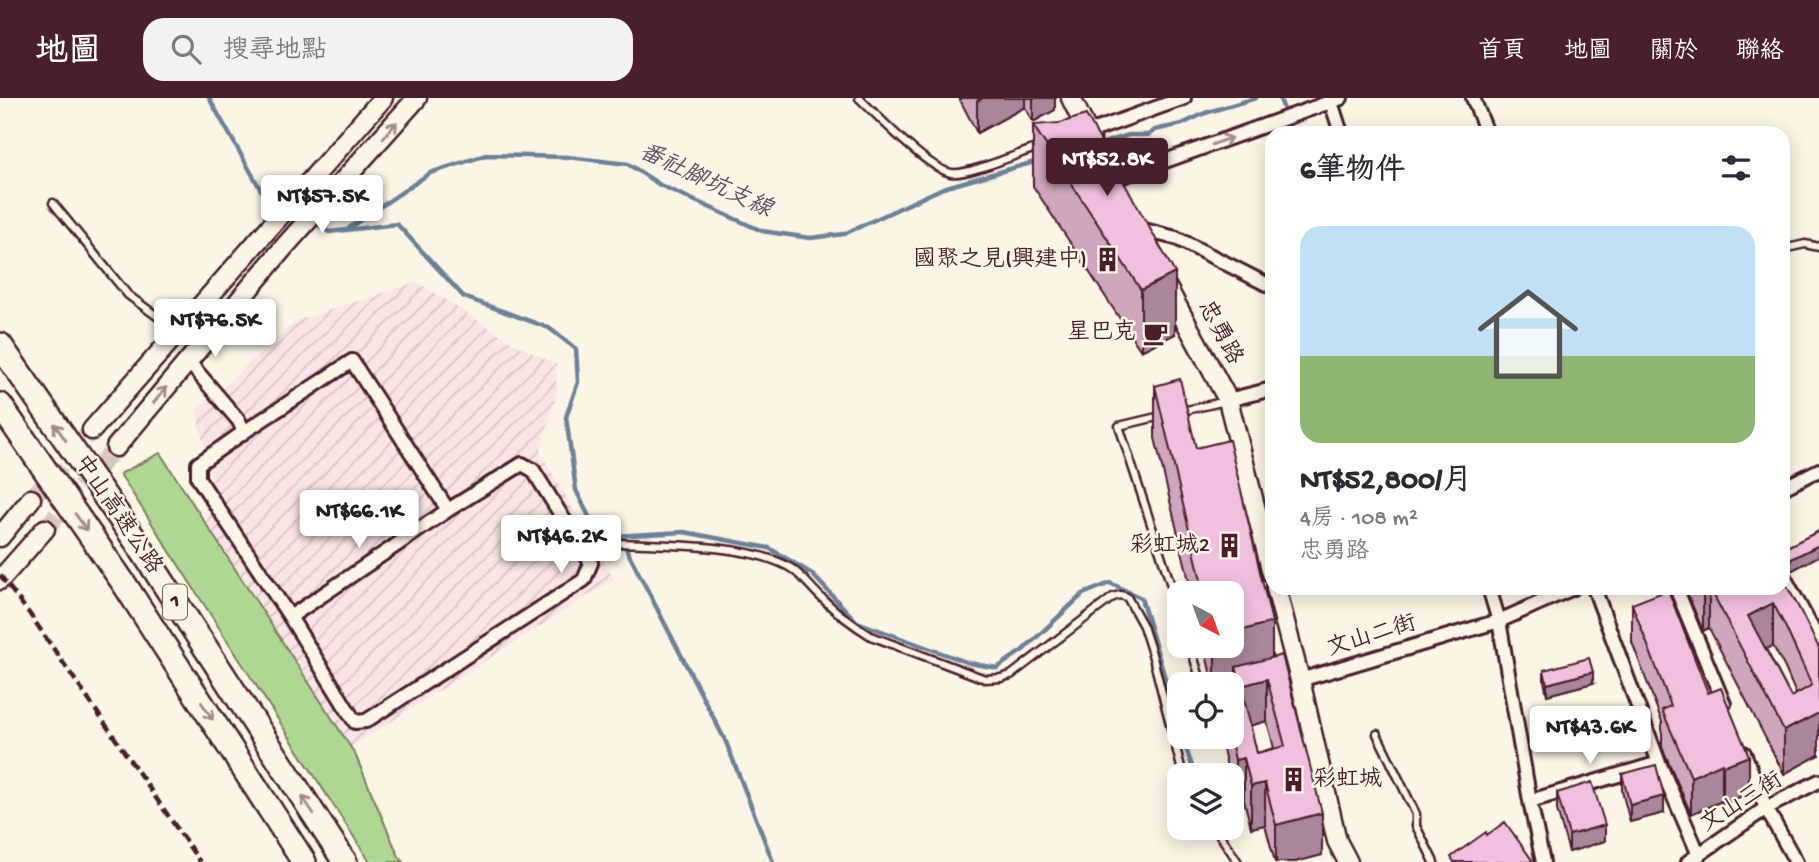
<!DOCTYPE html>
<html lang="zh-TW">
<head>
<meta charset="utf-8">
<style>
  :root { --surface:#fff; --page:#f2f2f3; --text:#2b2b33; --muted:#7c7c81; --line:#e1e1e2; --accent:#4a1f2b }
  body { margin:0; font-family:"Gochi Hand","LXGW WenKai TC",sans-serif; background:var(--page); color:var(--text); height:100vh; display:flex; flex-direction:column; font-size:26px; white-space:nowrap }
  * { box-sizing:border-box; margin:0 }
  p { font-size:23px; color:var(--muted) }
  .icon { flex:none; width:38px; height:38px; fill:none; stroke:currentColor; stroke-width:2; stroke-linecap:round; stroke-linejoin:round }
  .map { position:relative; flex:1; overflow:hidden }
  .side { position:absolute; left:1265px; top:28px; width:525px; height:469px; display:flex; flex-direction:column; background:var(--surface); border-radius:21px; box-shadow:0 4px 18px #0003 }
  .side>* { flex:none }
  .needle { width:46px; rotate:139deg }
  .tools { position:absolute; left:1167px; top:483px; display:grid; gap:14px }
  .tools a { display:grid; place-items:center; width:77px; height:77px; border-radius:14px; background:var(--surface); box-shadow:0 4px 18px #0003; font-size:35px }
  .price { position:absolute; translate:-50% -60px; padding:0 16px; border-radius:7px; background:#fff; color:#222; font-size:23px; line-height:46px; filter:drop-shadow(0 2px 4px #0008) }
  .price::after { content:''; position:absolute; left:50%; top:42px; width:21px; height:16px; margin-left:-10px; background:inherit; clip-path:polygon(0 0,100% 0,50% 100%) }
  .price.active { background:var(--accent); color:#fff }
  ul { padding:0; list-style:none }
  li { display:grid; align-content:center; gap:14px; height:371px; padding:0 35px }
  li+li { border-top:2px solid var(--line) }
  li span { display:grid; place-items:center; height:217px; border-radius:21px; color:#555 }
  li>.icon { margin-inline-start:auto }
  span .icon { width:126px; height:126px; fill:#fffc; stroke-width:1 }
  li b { font-size:30px }
  h2 { display:flex; justify-content:space-between; align-items:center; height:84px; padding:0 35px; font-size:30px }
  header { display:flex; align-items:center; gap:42px; box-sizing:border-box; height:98px; padding:0 35px; background:var(--accent); color:#fff }
  header strong { font-size:33px }
  nav { display:flex; gap:38px; margin-inline-start:auto; font-size:24px }
  .search { width:490px; height:63px; background:var(--page); display:flex; align-items:center; gap:18px; box-sizing:border-box; padding:0 24px; border-radius:21px; color:var(--muted); font-size:26px }
  .map>svg:first-child { display:block }
</style>
</head>
<body>
<header>
<strong>地圖</strong>
<div class="search"><svg class="icon" aria-label="search" viewBox="0 0 24 24"><circle cx="10" cy="10" r="6"/><path d="M15 15l6 6"/></svg>搜尋地點</div>
<nav><a>首頁</a><a>地圖</a><a>關於</a><a>聯絡</a></nav>
</header>
<div class="map">
<svg width="1819" height="764" viewBox="0 0 1819 764">
  <defs>
    <pattern id="industrial-furrows" width="10" height="10" patternUnits="userSpaceOnUse" patternTransform="scale(1.75)"><rect width="10" height="10" fill="#f9e5e3"/><path d="M-1 1l2-2M0 10L10 0M9 11l2-2" fill="none" stroke="#d7c4c3"/></pattern>
  </defs>
  <rect width="100%" height="100%" fill="#fcf5e5"/>
  <filter id="ink" filterUnits="userSpaceOnUse"><feTurbulence type="fractalNoise" baseFrequency=".0143" numOctaves="2"/><feDisplacementMap in="SourceGraphic" scale="14" xChannelSelector="R" yChannelSelector="G"/><feConvolveMatrix kernelMatrix="1 2 1 2 8 2 1 2 1" color-interpolation-filters="sRGB"/></filter>
  <g filter="url(#ink)">
    <path fill="url(#industrial-furrows)" d="M417,184L520,249L556,266L557,295L540,354L614,481L340,656L197,447L216,400L196,313L296,223Z"/>
    <path fill="#aed794" stroke="#7c7b60" stroke-width="2" d="M160,355L355,656L398,757L403,764H370L120,376Z"/>
    <g fill="none" stroke-linecap="round" stroke-linejoin="round">
      <path stroke="#6c8199" stroke-width="4.5" d="M209,0L261,92L283,105
        M1280,0L1291,35
        M1097,47L1129,37H1148L1155,32L1182,26L1205,15L1256,0
        M314,124L329,134L397,126L464,199L549,230L576,251L578,284L566,319L576,392L594,429L613,438L684,434L769,450L812,476L857,524L969,565L997,570L1023,552L1083,496L1110,485L1141,500L1180,630
        M349,130L430,75L486,57L567,59L628,66L660,87L762,133L810,140L844,136L943,90L1038,63
        M619,437L726,644L773,764
        M1182,639L1195,677"/>
      <path stroke="#d8cac0" stroke-width="18" stroke-dasharray="18 9" stroke-linecap="butt" d="M31,401L92,332
        M45,431L116,349"/>
      <defs>
        <path id="lane" d="M859,0C878,18 927,70 951,75C967,78 1019,55 1039,49
          M53,105L128,197L176,232
          M1783,151L1805,146L1819,149
          M1182,313L1226,303
          M1161,318L1119,328L1180,515
          M618,445C664,447 749,446 789,469C802,476 812,492 824,502C838,516 855,528 871,538L985,581L1001,580L1011,577L1113,499L1120,497L1127,499L1143,528L1152,556L1183,677
          M1190,548L1202,586
          M1377,636L1416,716V728L1434,764
          M1215,730L1238,764"/>
        <path id="street" d="M1473,0L1487,35
          M1331,4L1341,35
          M1089,34L1184,0
          M1112,82L1341,0
          M1136,130L1176,140L1272,189
          M188,263L239,323L244,334L352,263L448,412L522,366L533,372L591,465L584,482L366,623L355,624L290,519L198,380V366L244,334
          M1228,302L1272,291
          M1783,390L1819,372
          M1783,477L1819,543
          M1489,490L1499,523L1530,703L1543,764
          M1594,490L1659,665L1699,757
          M1676,490L1724,606
          M290,519L448,412
          M1300,582L1499,523L1573,490
          M1744,655L1766,710L1796,764
          M1530,703L1659,665
          M1688,764L1766,710L1819,683"/>
        <path id="secondary" d="M1071,0L1091,41
          M1164,184L1228,302L1272,475
          M92,332L383,0
          M116,349L285,148L417,0
          M0,439L31,401
          M0,482L45,431
          M1276,490L1300,582L1337,743L1348,764"/>
        <path id="highway" d="M0,247L138,446L345,764
          M0,307L125,487L304,764"/>
      </defs>
      <use href="#lane" stroke="#4a1f2b" stroke-width="11"/>
      <use href="#street" stroke="#4a1f2b" stroke-width="18"/>
      <use href="#secondary" stroke="#4a1f2b" stroke-width="23"/>
      <use href="#highway" stroke="#4a1f2b" stroke-width="28"/>
      <use href="#lane" stroke="#fcf5e5" stroke-width="6"/>
      <use href="#street" stroke="#fcf5e5" stroke-width="12"/>
      <use href="#secondary" stroke="#fcf5e5" stroke-width="18"/>
      <use href="#highway" stroke="#fcf5e5" stroke-width="23"/>
      <path stroke="#4a1f2b" stroke-width="4.5" stroke-dasharray="10 5" stroke-linecap="butt" d="M0,477L29,515L200,764"/>
    </g>
    <path fill="#d0a5c0" stroke="#4a1f2b" stroke-width="2" fill-rule="evenodd" d="M959,0H1055V12L1033,24L1025,9L977,35Z
      M1033,27L1175,236L1141,253L1033,88Z
      M1155,288L1196,350L1272,559L1322,757L1295,764H1275L1265,727L1251,730L1244,702L1235,704L1232,690V677H1229L1220,639H1232L1236,587L1213,586L1204,548H1232V495H1192L1155,340ZM1267,623L1274,650L1257,655L1250,628Z
      M1819,433L1791,473L1785,469L1783,466V451Z
      M1685,490H1783L1819,550V657L1784,676L1709,530L1703,533ZM1773,548L1785,570L1796,596L1791,599L1766,551Z
      M1632,506L1708,595L1749,695L1723,706L1722,703L1691,716L1662,649V624L1632,544Z
      M1544,572L1593,585L1547,597L1544,583Z
      M1622,676L1664,715L1630,724L1622,693Z
      M1557,695L1605,743L1569,754L1557,712Z"/>
    <path fill="#a9869c" stroke="#4a1f2b" stroke-width="2" d="M983,0H1025V9L977,35V3Z
      M1033,0H1055V12L1033,24Z
      M1175,175V236L1141,253V192Z
      M1819,447V458L1791,473V461Z
      M1703,490H1709V530L1703,533Z
      M1773,505V548L1748,561V518Z
      M1272,524V577L1236,569V587L1232,588V586H1215V548H1232V535Z
      M1593,574V585L1547,597V586Z
      M1267,581V623L1241,630V588Z
      M1819,615V657L1784,676V633Z
      M1749,658V695L1723,706V668Z
      M1244,660V702L1235,704V662Z
      M1722,665V703L1691,716V679Z
      M1265,685V727L1251,730V688Z
      M1664,698V715L1630,724V707Z
      M1322,715V757L1295,764H1276V727Z
      M1605,727V743L1569,754V737Z"/>
    <path fill="#f2c0df" stroke="#4a1f2b" stroke-width="2" fill-rule="evenodd" d="M1086,17L1175,175L1141,192L1033,27L1060,25Z
      M1180,281L1196,350L1229,342L1272,524L1232,535V495H1204L1155,288Z
      M1819,433V447L1791,461L1785,457L1783,451Z
      M1783,481L1799,510L1819,550V615L1784,633L1710,490H1783ZM1773,505L1785,528L1812,587L1791,599L1748,518Z
      M1668,492L1708,595L1721,590L1749,658L1723,668L1722,665L1691,679L1662,612L1671,608L1632,506Z
      M1282,557L1322,715L1276,727L1265,685L1251,688L1244,660L1235,662L1230,639H1232V595L1242,592L1257,655L1285,648L1267,581L1241,588L1236,569Z
      M1589,560L1593,574L1547,586L1544,572Z
      M1656,667L1664,698L1630,707L1622,676Z
      M1592,684L1605,727L1569,737L1557,695Z
      M1505,724L1532,762L1530,764H1454L1451,759L1486,734L1487,737Z"/>
    <defs><path id="oneway-shaft" d="M-6 0H5M1.5-3L5.5 0L1.5 3" fill="none" stroke-width="1.6" stroke-linecap="round" stroke-linejoin="round" transform="scale(1.75)"/></defs>
    <g stroke="#a38a88">
      <use href="#oneway-shaft" transform="translate(390 32) rotate(-49)"/>
      <use href="#oneway-shaft" transform="translate(1222 43) rotate(-20)"/>
      <use href="#oneway-shaft" transform="translate(160 297) rotate(-50)"/>
      <use href="#oneway-shaft" transform="translate(60 334) rotate(-125)"/>
      <use href="#oneway-shaft" transform="translate(81 424) rotate(55)"/>
      <use href="#oneway-shaft" transform="translate(207 613) rotate(57)"/>
      <use href="#oneway-shaft" transform="translate(308 707) rotate(-123)"/>
    </g>
  </g>
  <defs>
    <symbol id="building-bare" viewBox="-9 -9 18 18"><path d="M-4-6H4V6H1V3H-1V6H-4ZM-2.5-4.3h1.7v1.8h-1.7ZM.8-4.3h1.7v1.8H.8ZM-2.5-1h1.7V.8h-1.7ZM.8-1h1.7V.8H.8Z" fill="#4a1f2b" stroke="#fcf5e5" stroke-width="2.5" paint-order="stroke"/></symbol>
    <symbol id="cafe-bare" viewBox="-9 -9 18 18"><path d="M-5.5-4.5H6V0H3Q3 3.5 0 3.5H-2.5Q-5.5 3.5-5.5 0ZM3-3.2v2h1.7v-2ZM-6 4.5H4V6H-6Z" fill="#4a1f2b" stroke="#fcf5e5" stroke-width="2.5" paint-order="stroke"/></symbol>
  </defs>
  <g fill-rule="evenodd">
    <use href="#building-bare" x="1090" y="144" width="35" height="35"/>
    <use href="#cafe-bare" x="1138" y="218" width="35" height="35"/>
    <use href="#building-bare" x="1212" y="430" width="35" height="35"/>
    <use href="#building-bare" x="1276" y="664" width="35" height="35"/>
  </g>
  <g text-anchor="middle" dominant-baseline="central" stroke-width="5" stroke-linejoin="round" paint-order="stroke">
    <rect fill="#fcf5e5" stroke="#7f5f63" stroke-width="2" x="163" y="486.5" width="24" height="35" rx="5"/>
    <g font-size="21" font-weight="bold" fill="#4a1f2b">
      <text x="175" y="504">1</text>
    </g>
    <g font-size="23" fill="#4a1f2b" stroke="#fcf5e5" text-anchor="end">
      <text x="1087" y="162">國聚之見(興建中)</text>
      <text x="1136" y="235">星巴克</text>
      <text x="1210" y="448">彩虹城2</text>
      <text x="1313" y="682" text-anchor="start">彩虹城</text>
    </g>
    <g font-size="23" fill="#4a1f2b" stroke="#fcf5e5">
      <text transform="translate(1219 235) rotate(62)">忠勇路</text>
      <text transform="translate(117 417) rotate(56)">中山高速公路</text>
      <text transform="translate(1372 539) rotate(-17)">文山二街</text>
      <text transform="translate(1742 705) rotate(-32)">文山三街</text>
    </g>
    <g font-size="24" font-style="italic" fill="#5b5062" stroke="#fcf5e5">
      <text transform="translate(705 84) rotate(25)">番社腳坑支線</text>
    </g>
  </g>
</svg>
<div class="tools">
<a><svg class="needle" viewBox="-14 -14 28 28"><path d="M0-13l5 13h-10z" fill="#e53935"/><path d="M0 13l5-13h-10z" fill="#7c7c81"/></svg></a>
<a><svg class="icon" aria-label="locate" viewBox="0 0 24 24"><circle cx="12" cy="12" r="6"/><path d="M12 2v4M12 18v4M2 12h4M18 12h4"/></svg></a>
<a><svg class="icon" aria-label="layers" viewBox="0 0 24 24"><path d="M12 4l9 5-9 5-9-5zM3 14l9 5 9-5"/></svg></a>
</div>
<b class="price active" style="left:1107px;top:100px">NT$52.8K</b>
<b class="price" style="left:322px;top:137px">NT$57.5K</b>
<b class="price" style="left:215px;top:261px">NT$76.5K</b>
<b class="price" style="left:359px;top:452px">NT$66.1K</b>
<b class="price" style="left:561px;top:477px">NT$46.2K</b>
<b class="price" style="left:1590px;top:668px">NT$43.6K</b>
<section class="side">
<h2>6筆物件<svg class="icon" aria-label="filters" viewBox="0 0 24 24"><path d="M4 7h16M4 17h16"/><circle cx="9" cy="7" r="2"/><circle cx="15" cy="17" r="2"/></svg></h2>
<ul>
<li><span style="background:linear-gradient(#bfe0f5 60%,#8fb573 0)"><svg class="icon" aria-label="home" viewBox="0 0 24 24"><path d="M3 11l9-7 9 7M6 9v11h12V9"/></svg></span><div><b>NT$52,800/月</b><p>4房 · 108 m²</p><p>忠勇路</p></div></li>
</ul>
</section>
</div>
</body>
</html>
